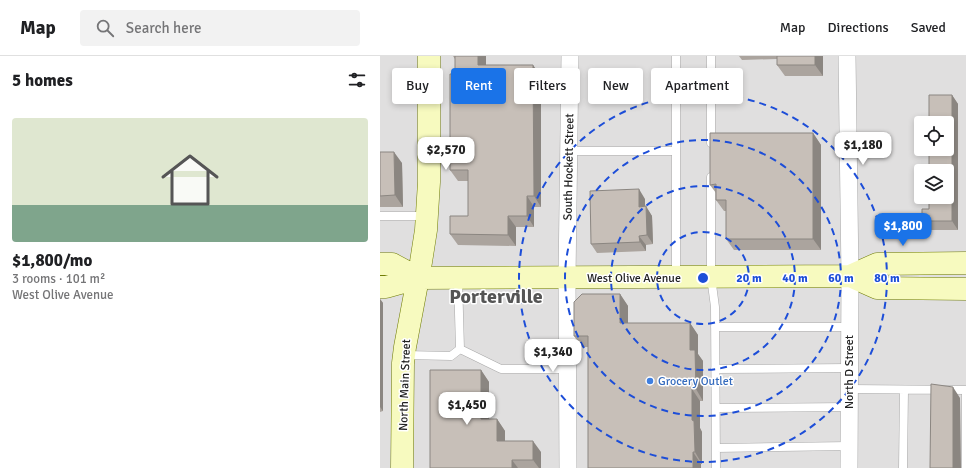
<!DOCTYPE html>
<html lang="en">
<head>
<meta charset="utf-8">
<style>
  :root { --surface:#fff; --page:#f2f2f2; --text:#202124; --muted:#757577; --line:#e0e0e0; --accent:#1a73e8 }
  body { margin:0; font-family:Signika,sans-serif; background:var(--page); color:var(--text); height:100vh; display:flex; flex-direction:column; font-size:15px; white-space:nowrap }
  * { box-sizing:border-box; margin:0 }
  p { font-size:13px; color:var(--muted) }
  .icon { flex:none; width:22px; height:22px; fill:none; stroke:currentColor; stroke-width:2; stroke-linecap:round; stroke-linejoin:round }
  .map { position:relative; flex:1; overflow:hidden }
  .panel { display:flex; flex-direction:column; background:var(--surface); width:380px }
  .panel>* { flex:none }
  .guide { position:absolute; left:12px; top:12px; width:380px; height:36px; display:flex; gap:8px }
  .tools { position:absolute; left:534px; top:60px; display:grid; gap:8px }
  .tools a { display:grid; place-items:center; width:40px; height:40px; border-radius:4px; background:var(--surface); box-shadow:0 2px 6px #0003; font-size:20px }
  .price { position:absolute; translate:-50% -34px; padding:0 9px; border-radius:8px; background:#fff; color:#222; font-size:13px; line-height:26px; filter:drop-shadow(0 1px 2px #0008) }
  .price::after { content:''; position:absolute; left:50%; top:24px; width:12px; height:9px; margin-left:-6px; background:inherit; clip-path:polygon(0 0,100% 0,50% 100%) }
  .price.active { background:var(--accent); color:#fff }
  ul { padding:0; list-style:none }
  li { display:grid; align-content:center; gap:8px; height:212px; padding:0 12px }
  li+li { border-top:1px solid var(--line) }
  li span { display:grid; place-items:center; height:124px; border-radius:4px; color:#555 }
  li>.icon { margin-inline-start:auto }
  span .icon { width:72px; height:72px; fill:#fffc; stroke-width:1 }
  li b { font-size:17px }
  h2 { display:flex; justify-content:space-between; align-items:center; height:48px; padding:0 12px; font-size:17px }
  .pill { padding:0 14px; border-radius:4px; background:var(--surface); box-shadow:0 2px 6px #0003; font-size:14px; line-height:36px }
  .pill.active { background:var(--accent); color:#fff }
  header { display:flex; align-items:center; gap:24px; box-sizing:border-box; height:56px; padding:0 20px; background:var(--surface); border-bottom:1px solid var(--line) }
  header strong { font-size:19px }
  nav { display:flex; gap:22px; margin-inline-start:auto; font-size:14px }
  .search { width:280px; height:36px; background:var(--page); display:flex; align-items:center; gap:10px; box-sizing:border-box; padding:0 14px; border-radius:4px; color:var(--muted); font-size:15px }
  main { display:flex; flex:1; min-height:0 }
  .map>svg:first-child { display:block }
</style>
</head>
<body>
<header>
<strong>Map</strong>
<div class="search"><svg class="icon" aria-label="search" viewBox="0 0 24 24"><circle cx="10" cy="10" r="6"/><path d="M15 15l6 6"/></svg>Search here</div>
<nav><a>Map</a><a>Directions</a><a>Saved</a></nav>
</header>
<main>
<section class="panel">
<h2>5 homes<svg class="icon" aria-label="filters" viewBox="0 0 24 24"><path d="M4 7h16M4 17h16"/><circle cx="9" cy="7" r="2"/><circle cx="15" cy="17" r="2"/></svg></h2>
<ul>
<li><span style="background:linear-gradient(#dfe7d0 70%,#7fa58c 0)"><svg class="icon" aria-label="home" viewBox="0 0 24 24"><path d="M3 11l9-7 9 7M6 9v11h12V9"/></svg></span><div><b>$1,800/mo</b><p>3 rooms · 101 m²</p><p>West Olive Avenue</p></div></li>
</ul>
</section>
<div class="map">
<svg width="586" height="412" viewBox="0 0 586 412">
  <rect width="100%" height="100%" fill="#f2efe9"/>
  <path fill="#e0dfdf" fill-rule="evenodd" d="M0,0H586V412H0ZM541,67H567V93H541ZM541,115H567V141H541Z"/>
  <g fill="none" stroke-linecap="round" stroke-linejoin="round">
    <defs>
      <path id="service" d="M331,87V0
        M189,95H296
        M331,121V221L335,251L336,412
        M0,160H46
        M296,220V0
        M335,271H470
        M80,293L121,313H188
        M25,299L71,300L80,293L78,222
        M335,313L469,312
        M469,333L586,334V412
        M336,352L469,351
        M336,392L469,390
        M523,412L524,334"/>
      <path id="minor" d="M467,0L470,220L469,412
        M188,412L187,222L190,0"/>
      <path id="secondary" d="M0,208H12L38,222
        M470,220L497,232L586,233
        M0,231H6L38,222L470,220L497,208L586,207
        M22,412L23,307L25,291L41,206L46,174L49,126V0"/>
    </defs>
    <use href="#service" stroke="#a9a9a9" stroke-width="9"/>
    <use href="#minor" stroke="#a9a9a9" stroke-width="18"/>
    <use href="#secondary" stroke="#707d05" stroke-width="23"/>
    <use href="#service" stroke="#fff" stroke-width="8"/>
    <use href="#minor" stroke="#fff" stroke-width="17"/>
    <use href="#secondary" stroke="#f7fabf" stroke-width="22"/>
  </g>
  <path fill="#aba49e" d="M73,0H106V9L161,20V151H154V171H136V190L78,189L70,178L88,160V125H78L70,114L75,18V3Z
    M359,0H443V20H405L397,9V3L362,4Z
    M572,39L578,48V174H549L542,165L549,153Z
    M433,77L441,89V194H354L346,183V155H344L336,144V137L330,129Z
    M0,96L22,107L23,151H0Z
    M265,143V150L272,160L273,188L266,189V195L217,197L211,188Z
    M240,238L248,250V267H310L318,279V298L323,305V345H320V372L322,376V408H321L208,291H202L194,280Z
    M0,243L3,247V355L0,356Z
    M101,314L109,326V363H117L125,375V385L161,396V412H50Z"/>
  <path fill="#8b8681" d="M98,0H106V20L98,9Z
    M435,0H443V20L435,9Z
    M153,9L161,20V151L154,140Z
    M572,39L578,48V174L572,165Z
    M433,77L441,89V194L433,183Z
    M14,96L22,107L23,151L15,139Z
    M259,133L265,143V160L259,151Z
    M147,140L154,151V171L147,160Z
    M266,150L272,160L273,188L267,179Z
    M128,160L136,171V190L128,179Z
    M259,180L266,189V195L260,186Z
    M240,238L248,250V279L240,267Z
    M0,243L3,247V355L0,351Z
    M310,267L318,279V298L323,305V345L316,333L310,294Z
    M101,314L109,326V375L101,363Z
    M573,331L580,342L581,412H573Z
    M312,333L320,345V372L322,376V408L315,396L312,364Z
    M117,363L125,375V396L117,385Z
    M153,385L161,396V412H159L153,404Z
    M313,396L321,408V412H313Z
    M132,404L138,412H132Z"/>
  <path fill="#c7bfb8" stroke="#8b8681" d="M75,0H98V9H153L154,140H147V160H128V179L70,178V160H88V114H70V18H75Z
    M397,0H435V9H397Z
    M549,39H572V165H542V153H549V141H567V115H549V93H567V67H549Z
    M330,77H433V183H346V144H336V128L330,129Z
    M0,96H14L15,139L0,140Z
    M259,133V151L266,150L267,179L259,180L260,186L211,188L210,135Z
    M202,238H240V267H310V294H315L316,333H312V364L314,365L315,396H313V412H208V280H194V246Z
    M50,314H101V363H117V385H153V404H132V412H50Z
    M551,328L573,331V412H550Z"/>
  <g fill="none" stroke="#1d4ed8" stroke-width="2" stroke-dasharray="7 5">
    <circle cx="323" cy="222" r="46"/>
    <circle cx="323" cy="222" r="92"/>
    <circle cx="323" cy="222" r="138"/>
    <circle cx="323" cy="222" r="184"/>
  </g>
  <circle fill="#3f7fe0" stroke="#fff" stroke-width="1.5" cx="270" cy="325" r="4"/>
  <g text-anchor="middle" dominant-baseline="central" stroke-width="3" stroke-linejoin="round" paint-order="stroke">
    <g font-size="12" fill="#222" stroke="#fff">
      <text transform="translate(189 111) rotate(-89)">South Hockett Street</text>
      <text x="254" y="222">West Olive Avenue</text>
      <text transform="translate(469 316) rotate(-90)">North D Street</text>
      <text transform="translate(25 329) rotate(-88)">North Main Street</text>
    </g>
    <g font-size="12" fill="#366cbe" stroke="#fff" text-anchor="start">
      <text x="278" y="325">Grocery Outlet</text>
    </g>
    <g font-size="20" font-weight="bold" fill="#555" stroke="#fff">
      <text x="116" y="240">Porterville</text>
    </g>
  </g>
  <circle cx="323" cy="222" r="6" fill="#1d4ed8" stroke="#fff" stroke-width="2"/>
  <g font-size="12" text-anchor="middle" font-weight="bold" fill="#1d4ed8" stroke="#fff" stroke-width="3" stroke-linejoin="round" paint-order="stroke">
    <text x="369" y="226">20 m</text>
    <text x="415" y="226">40 m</text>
    <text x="461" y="226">60 m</text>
    <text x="507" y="226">80 m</text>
  </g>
</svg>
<div class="tools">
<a><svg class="icon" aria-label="locate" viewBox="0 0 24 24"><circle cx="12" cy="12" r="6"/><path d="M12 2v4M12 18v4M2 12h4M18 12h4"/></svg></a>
<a><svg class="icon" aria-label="layers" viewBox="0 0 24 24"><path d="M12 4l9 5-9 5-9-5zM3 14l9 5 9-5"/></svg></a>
</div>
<b class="price" style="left:483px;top:110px">$1,180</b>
<b class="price" style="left:66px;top:115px">$2,570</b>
<b class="price active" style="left:523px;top:191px">$1,800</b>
<b class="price" style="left:173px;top:317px">$1,340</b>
<b class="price" style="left:87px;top:370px">$1,450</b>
<div class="guide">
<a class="pill">Buy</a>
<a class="pill active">Rent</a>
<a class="pill">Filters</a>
<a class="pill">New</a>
<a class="pill">Apartment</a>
</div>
</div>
</main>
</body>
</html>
